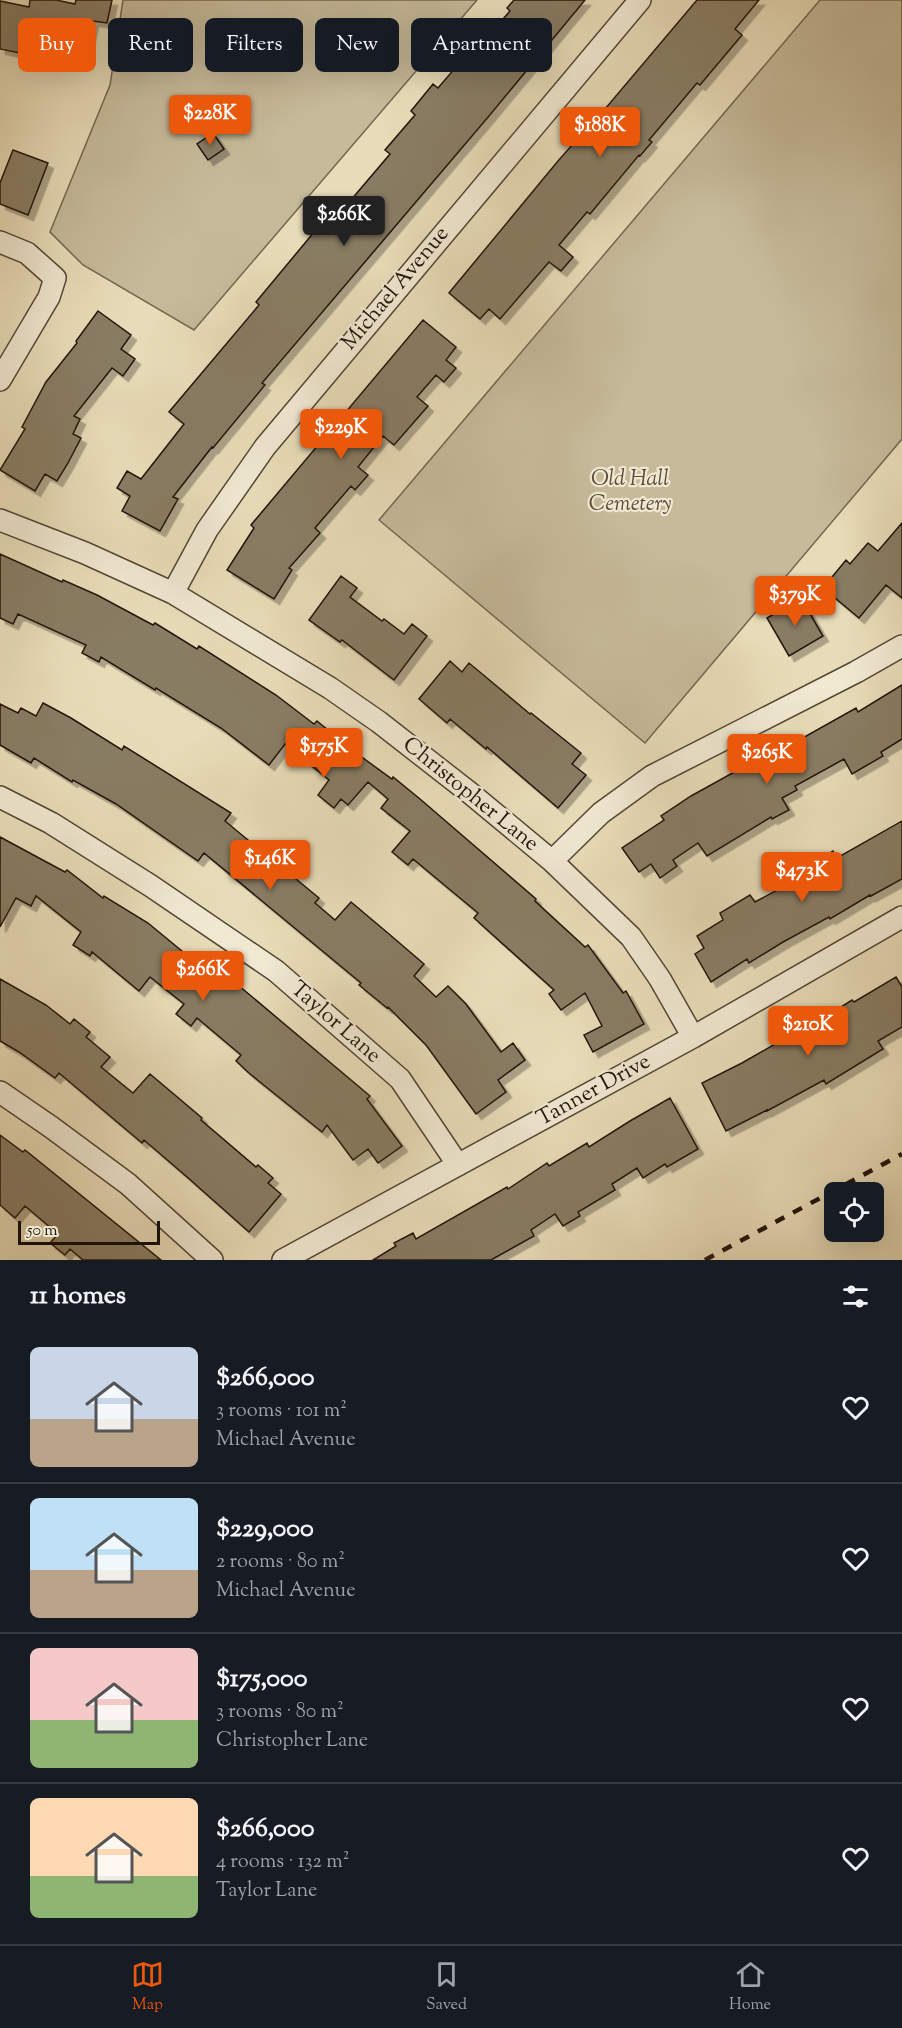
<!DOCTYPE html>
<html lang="en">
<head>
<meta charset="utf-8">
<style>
  :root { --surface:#171b24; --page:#20242c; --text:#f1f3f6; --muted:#9ea1a6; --line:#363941; --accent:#ea580c }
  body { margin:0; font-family:"Sorts Mill Goudy",serif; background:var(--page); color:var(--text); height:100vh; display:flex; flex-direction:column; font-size:22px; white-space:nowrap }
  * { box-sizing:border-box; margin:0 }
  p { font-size:20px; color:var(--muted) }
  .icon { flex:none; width:33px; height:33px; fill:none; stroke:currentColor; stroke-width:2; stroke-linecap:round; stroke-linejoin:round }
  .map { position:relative; height:1260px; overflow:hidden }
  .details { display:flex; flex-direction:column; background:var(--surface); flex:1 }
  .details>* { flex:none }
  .top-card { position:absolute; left:18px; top:18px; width:600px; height:54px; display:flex; gap:12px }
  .buttons { position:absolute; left:824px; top:1182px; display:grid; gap:12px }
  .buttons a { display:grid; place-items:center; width:60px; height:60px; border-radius:9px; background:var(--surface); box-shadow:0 6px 24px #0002; font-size:30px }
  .scale { position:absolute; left:18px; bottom:15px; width:142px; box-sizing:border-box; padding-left:6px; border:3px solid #211409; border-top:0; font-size:16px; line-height:21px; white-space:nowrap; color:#211409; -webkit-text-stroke:4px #f0e8d1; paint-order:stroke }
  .price { position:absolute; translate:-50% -51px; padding:0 14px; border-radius:6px; background:var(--accent); color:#fff; font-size:20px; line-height:39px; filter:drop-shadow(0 2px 3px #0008) }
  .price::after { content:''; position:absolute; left:50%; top:36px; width:18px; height:14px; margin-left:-9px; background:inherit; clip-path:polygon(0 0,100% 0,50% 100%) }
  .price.selected { background:#222; color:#fff }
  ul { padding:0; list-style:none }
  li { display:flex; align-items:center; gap:18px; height:150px; padding:0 30px }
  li+li { border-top:2px solid var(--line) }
  li span { display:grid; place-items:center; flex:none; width:168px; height:120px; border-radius:9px; color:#555 }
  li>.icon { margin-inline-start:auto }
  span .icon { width:72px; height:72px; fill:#fffc; stroke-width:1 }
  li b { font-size:26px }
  h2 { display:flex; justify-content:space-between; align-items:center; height:72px; padding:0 30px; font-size:26px }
  .pill { padding:0 21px; border-radius:9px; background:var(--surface); box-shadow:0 6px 24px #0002; font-size:21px; line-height:54px }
  .pill.selected { background:var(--accent); color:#fff }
  .tabs { display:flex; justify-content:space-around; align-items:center; height:84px; border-top:2px solid var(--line); background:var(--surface); font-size:16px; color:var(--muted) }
  .tabs a { display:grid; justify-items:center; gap:3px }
  .tabs .selected { color:var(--accent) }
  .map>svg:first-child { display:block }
</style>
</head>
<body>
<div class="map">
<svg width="902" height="1260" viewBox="0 0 902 1260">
  <defs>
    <filter id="shadow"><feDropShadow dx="5.5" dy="5.5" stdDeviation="0" flood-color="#0004"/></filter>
  </defs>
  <rect width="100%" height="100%" fill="#e8dcb8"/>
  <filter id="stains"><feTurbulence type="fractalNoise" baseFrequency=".00333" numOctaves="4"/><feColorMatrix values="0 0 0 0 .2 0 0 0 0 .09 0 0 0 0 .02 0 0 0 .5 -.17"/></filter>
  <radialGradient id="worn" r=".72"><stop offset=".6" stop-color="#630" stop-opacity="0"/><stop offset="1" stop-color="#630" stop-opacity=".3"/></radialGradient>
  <path fill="#c6ba9a" stroke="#746752" stroke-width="1.5" d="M123,0H477L194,330L83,265L50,232L110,85Z
    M820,0H902V439L645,743L379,520Z"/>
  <path fill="#887c64" stroke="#211409" stroke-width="1.5" filter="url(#shadow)" d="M30,0H56L75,4L76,0H112L107,23L93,21L88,46L58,41L56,46L43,43L39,57L0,49V1L29,7Z
    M514,0H585L489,116L262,383L265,385L213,448L212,447L173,497L178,499L160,531L122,511L130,496L117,488L127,471L141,479L184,424L169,412L259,305L256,302L339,202L345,207L390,154L385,150L415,115L411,111L433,84L438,88L468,53L471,56L510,11L507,8Z
    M697,0H759L735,29L742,35L700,85L697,83L649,140L652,142L640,156L639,155L590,214L587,212L559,245L573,257L561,271L549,262L500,319L489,309L480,319L449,293L558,161L588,127L589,128Z
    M213,133L224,149L208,160L197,144Z
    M13,150L48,163L28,215L0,204V183Z
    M98,311L131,335L121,349L135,359L123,376L112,368L74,416L80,419L73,434L81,438L68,463L57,481L45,474L35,491L0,470L25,429L22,427L46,382L77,343L76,341Z
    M423,320L456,347L446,360L456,368L444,382L436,375L417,397L428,406L394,445L383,436L358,467L368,475L355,490L351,486L315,528L320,533L289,568L292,570L274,599L227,570L254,528L251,525Z
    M902,523V598L886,585L859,618L823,588L846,560L850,564L868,543L878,551Z
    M0,554L62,582L63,580L97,595L153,625L155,623L197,649L199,646L276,695L314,724L317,721L352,750L392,779L393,777L420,799L536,899L535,901L585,947L588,945L623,993L626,991L644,1024L593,1052L584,1035L602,1026L585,993L561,1010L549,994L554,990L474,918L478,913L413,859L408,865L392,852L410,831L381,808L388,799L368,782L348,805L341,799L334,808L318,795L329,780L285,744L269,765L221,728L156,688L155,690L101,657L99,662L82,653L86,645L18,614L13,624L0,618Z
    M341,576L357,588L350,597L382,621L384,619L404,634L412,624L427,636L394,680L342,640L340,642L309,620Z
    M801,598L823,636L789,656L767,618Z
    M450,661L462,672L469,663L530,714L531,713L581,753L572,764L586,775L558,808L487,747L486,749L450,719L447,723L419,699Z
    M902,685V739L881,752L883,756L852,774L844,759L795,786L797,790L782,798L789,810L772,819L771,817L707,856L698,843L673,860L677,866L660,878L651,864L639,872L622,848L664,820L661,816L691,796L774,750L776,753L856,708L858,712Z
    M43,703L71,718L122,750L124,746L231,813L225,821L277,864L286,853L299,864L290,874L319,898L315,903L335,920L351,902L389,934L424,964L414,976L436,997L448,986L466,1004L501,1052L513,1043L525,1060L498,1080L506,1092L476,1114L426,1045L388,1007L387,1008L359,985L361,983L204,853L198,861L116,804L73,780L72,782L34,758L31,763L0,745V704L18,713L21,708L36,716Z
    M902,821V879L871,896L870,895L830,919L829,917L783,942L749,963L747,959L711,982L695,954L704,948L697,936L723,920L720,913L750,895L755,902L820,867L817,861L833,851L837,858Z
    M0,837L65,872L67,870L103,898L104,896L148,923L194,961L198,957L236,987L238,985L370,1096L367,1099L402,1146L378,1163L368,1149L353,1160L327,1125L322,1132L250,1074L236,1061L241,1055L197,1018L191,1026L176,1014L184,1004L150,977L139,991L92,952L90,956L73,945L81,932L36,896L31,906L16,898L0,927Z
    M896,977L902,987V1027L878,1041L883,1049L826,1084L824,1080L767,1111V1110L726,1131L702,1083L742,1063L815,1021L816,1023L852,1000L854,1002Z
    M0,979L46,1005L70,1024L74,1019L90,1032L86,1037L110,1057L101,1067L133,1093L150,1074L202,1118L201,1120L256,1167L258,1165L273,1178L268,1183L281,1194L249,1232L187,1177L144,1140L142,1143L59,1073L55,1078L19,1052L0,1041Z
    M670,1098L698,1149L667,1167L665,1164L643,1178L637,1168L612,1184L615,1190L578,1212L580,1216L563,1226L555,1214L531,1230L534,1236L491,1260H373L396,1246L394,1243L413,1233L416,1239L507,1187L508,1189L547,1163L549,1166L587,1143L589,1147L630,1121Z
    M0,1135L23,1152L25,1150L161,1260H83L70,1249L65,1255L50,1243L58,1234L25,1206L15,1218L0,1205Z"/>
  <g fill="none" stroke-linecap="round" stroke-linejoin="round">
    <defs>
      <path id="street" d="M0,242L27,253L55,278L49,297L0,380
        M0,520L85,553L173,593L330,688L379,722L470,793L552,861L631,937L660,979L693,1037
        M173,593L207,530L265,447L640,0
        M0,797L51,823L151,886L276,971L400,1079L458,1165
        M552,861L601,813L652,776L856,672L902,646
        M0,1092L51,1127L128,1184L212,1260
        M283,1260L693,1037L902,917"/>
    </defs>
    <use href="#street" stroke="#534635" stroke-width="24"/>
    <use href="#street" stroke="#f0e8d1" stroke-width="21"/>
    <path stroke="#211409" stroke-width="4.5" stroke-dasharray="10 10" stroke-linecap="butt" d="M705,1260L902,1154"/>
  </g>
  <g text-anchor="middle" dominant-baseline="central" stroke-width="4.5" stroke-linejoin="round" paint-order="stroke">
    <g font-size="22" fill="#211409" stroke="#f0e8d1">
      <text transform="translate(396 289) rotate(-50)">Michael Avenue</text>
      <text transform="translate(470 795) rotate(39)">Christopher Lane</text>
      <text transform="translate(335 1023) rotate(41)">Taylor Lane</text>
      <text transform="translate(594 1091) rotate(-29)">Tanner Drive</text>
    </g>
    <g font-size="22" font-style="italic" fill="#5b4e3c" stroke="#f0e8d1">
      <text x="630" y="480">Old Hall<tspan x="630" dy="25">Cemetery</tspan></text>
    </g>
  </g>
  <rect width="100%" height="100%" filter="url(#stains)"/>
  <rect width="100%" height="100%" fill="url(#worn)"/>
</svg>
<div class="buttons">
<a><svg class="icon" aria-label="locate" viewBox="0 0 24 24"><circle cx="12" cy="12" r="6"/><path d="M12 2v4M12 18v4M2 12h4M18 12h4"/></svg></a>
</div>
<div class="scale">50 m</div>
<b class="price" style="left:210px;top:146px">$228K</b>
<b class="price" style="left:600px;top:158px">$188K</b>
<b class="price selected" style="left:344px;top:247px">$266K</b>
<b class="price" style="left:341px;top:460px">$229K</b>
<b class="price" style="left:795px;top:627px">$379K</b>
<b class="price" style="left:324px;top:779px">$175K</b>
<b class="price" style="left:767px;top:785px">$265K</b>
<b class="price" style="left:270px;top:891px">$146K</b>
<b class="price" style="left:802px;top:903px">$473K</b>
<b class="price" style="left:203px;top:1002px">$266K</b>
<b class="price" style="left:808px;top:1057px">$210K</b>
<div class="top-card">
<a class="pill selected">Buy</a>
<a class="pill">Rent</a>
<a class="pill">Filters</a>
<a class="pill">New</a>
<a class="pill">Apartment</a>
</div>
</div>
<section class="details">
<h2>11 homes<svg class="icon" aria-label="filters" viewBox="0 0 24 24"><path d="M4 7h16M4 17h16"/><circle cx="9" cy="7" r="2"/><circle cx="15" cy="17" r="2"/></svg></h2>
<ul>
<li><span style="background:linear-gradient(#c9d6e8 60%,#b9a48a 0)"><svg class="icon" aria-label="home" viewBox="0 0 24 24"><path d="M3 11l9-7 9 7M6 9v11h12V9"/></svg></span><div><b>$266,000</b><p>3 rooms · 101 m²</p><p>Michael Avenue</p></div><svg class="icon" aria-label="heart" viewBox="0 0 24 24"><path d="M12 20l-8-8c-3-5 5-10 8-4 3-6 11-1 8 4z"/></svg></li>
<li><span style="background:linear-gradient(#bfe0f5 60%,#b9a48a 0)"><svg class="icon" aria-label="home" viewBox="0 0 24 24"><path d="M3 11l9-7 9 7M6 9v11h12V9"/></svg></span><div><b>$229,000</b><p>2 rooms · 80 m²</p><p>Michael Avenue</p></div><svg class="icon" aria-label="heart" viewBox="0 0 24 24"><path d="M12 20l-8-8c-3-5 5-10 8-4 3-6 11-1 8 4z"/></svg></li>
<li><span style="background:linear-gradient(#f6c9c9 60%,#8fb573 0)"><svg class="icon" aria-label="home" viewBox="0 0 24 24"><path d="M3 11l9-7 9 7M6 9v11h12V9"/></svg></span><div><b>$175,000</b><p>3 rooms · 80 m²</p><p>Christopher Lane</p></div><svg class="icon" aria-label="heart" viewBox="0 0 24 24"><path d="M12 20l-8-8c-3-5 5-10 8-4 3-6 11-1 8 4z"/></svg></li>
<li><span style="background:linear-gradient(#ffd9b3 65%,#8fb573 0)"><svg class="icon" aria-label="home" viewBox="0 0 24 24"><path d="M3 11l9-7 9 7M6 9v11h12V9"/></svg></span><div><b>$266,000</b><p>4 rooms · 132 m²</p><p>Taylor Lane</p></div><svg class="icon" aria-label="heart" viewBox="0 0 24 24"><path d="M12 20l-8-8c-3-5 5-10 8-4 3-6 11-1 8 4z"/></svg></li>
</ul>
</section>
<nav class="tabs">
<a class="selected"><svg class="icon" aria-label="map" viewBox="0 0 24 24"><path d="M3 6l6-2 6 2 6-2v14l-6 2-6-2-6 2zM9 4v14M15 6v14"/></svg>Map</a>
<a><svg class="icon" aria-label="saved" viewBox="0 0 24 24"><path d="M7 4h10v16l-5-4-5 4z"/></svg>Saved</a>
<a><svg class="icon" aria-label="home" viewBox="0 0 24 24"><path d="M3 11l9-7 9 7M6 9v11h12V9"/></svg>Home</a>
</nav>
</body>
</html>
